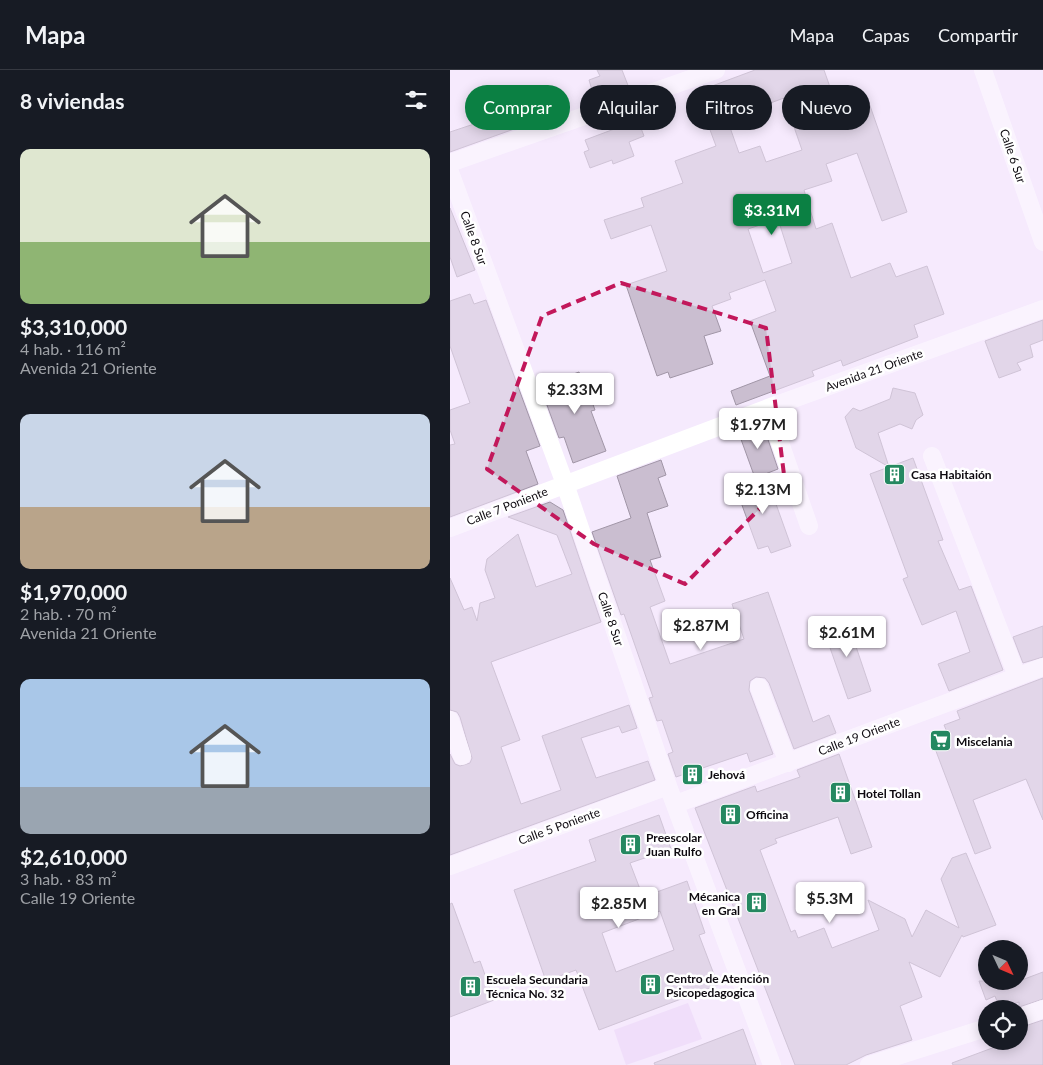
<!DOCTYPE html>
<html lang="es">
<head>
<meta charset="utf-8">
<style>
  :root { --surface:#171b24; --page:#20242c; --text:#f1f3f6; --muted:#9ea1a6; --line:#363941; --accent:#0b8043 }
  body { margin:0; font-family:Lato,sans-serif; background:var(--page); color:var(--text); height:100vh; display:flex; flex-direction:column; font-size:19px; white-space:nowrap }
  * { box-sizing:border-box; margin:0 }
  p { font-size:16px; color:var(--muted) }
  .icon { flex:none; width:28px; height:28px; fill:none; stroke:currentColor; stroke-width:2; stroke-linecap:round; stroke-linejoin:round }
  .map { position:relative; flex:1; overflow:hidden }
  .drawer { display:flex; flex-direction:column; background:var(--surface); width:450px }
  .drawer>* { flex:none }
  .guide { position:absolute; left:15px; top:15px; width:475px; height:45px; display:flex; gap:10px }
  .needle { width:32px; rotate:134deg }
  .buttons { position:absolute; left:528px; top:870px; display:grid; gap:10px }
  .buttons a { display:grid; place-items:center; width:50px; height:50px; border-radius:50%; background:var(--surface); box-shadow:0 2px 12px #0003; font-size:25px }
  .price { position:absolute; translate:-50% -42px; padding:0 11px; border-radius:5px; background:#fff; color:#222; font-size:16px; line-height:32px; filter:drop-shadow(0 1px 2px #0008) }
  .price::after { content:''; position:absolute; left:50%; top:30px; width:15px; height:11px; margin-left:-8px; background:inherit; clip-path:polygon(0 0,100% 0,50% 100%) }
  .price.active { background:var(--accent); color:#fff }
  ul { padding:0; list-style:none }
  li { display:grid; align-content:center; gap:10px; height:265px; padding:0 20px }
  li span { display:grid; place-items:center; height:155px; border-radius:10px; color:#555 }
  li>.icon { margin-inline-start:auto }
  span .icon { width:90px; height:90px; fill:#fffc; stroke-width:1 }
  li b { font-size:21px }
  h2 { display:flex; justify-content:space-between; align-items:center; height:60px; padding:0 20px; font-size:21px }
  .pill { padding:0 18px; border-radius:22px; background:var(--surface); box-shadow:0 2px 12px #0003; font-size:18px; line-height:45px }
  .pill.active { background:var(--accent); color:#fff }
  header { display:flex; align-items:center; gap:30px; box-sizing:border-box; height:70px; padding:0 25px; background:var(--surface); border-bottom:1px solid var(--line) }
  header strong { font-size:24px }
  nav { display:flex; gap:28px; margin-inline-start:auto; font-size:18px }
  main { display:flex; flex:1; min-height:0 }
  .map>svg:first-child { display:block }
</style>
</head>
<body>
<header>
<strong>Mapa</strong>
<nav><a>Mapa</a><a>Capas</a><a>Compartir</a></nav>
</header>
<main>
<section class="drawer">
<h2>8 viviendas<svg class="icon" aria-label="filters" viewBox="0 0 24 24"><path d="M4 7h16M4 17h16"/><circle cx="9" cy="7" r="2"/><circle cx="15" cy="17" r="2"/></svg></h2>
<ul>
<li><span style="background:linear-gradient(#dfe7d0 60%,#8fb573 0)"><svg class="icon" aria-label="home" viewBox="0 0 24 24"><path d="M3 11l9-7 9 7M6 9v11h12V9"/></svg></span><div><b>$3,310,000</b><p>4 hab. · 116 m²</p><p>Avenida 21 Oriente</p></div></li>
<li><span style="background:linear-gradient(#c9d6e8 60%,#b9a48a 0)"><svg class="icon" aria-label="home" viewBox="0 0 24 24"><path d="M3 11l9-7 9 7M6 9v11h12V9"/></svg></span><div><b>$1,970,000</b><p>2 hab. · 70 m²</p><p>Avenida 21 Oriente</p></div></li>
<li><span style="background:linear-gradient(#a9c7e8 70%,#9aa5b1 0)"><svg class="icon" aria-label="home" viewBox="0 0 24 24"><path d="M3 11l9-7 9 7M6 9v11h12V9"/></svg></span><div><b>$2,610,000</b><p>3 hab. · 83 m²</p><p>Calle 19 Oriente</p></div></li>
</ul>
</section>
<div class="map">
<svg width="593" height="995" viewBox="0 0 593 995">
  <rect width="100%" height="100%" fill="#f5eafd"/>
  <path fill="#e8d0f6" d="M238,933L252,969L176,995L164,960Z"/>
  <path fill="#cabed0" stroke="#a196a7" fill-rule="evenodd" d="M147,0H172L179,18L145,30L139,10L150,6Z
    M305,0H374L388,40L418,30L457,142L432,151L407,83L376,94L382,111L354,120L366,159L382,153L401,208L440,193L446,207L477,196L494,244L464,255L468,267L393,296L391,290L362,301L364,306L286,335L281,321L320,306L300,251L326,241L315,210L279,223L281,229L262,236L271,261L254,266L263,294L220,308L218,302L207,306L176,215L217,201L201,155L161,169L154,150L194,137L191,128L233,113L225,91L266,76L246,22ZM334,28L352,80L316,92L310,76L289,83L277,49ZM328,149L342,193L313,203L298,159Z
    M87,33L92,49L0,82V62Z
    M184,40L194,66L179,72L184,86L163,94L162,90L140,98L134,82L139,80L135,70L167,58L163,47Z
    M0,138L25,200L7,207L0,187Z
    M20,224L24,234L36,230L90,376L76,381L88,414L0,447V375L5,374L0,360V340L20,333L0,276V231Z
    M593,250V270L580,275L583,287L567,293L571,300L549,308L535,271Z
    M129,302L132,310L141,307L148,326L141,329L145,340L141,341L156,381L123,393L114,367L109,368L90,316Z
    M443,318L465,323L473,345L466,350L462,359L450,354L428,363L439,397L463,388L493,470L488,471L509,520L521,516L553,600L499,621L488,594L520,582L506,541L472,555L453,509L458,507L420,404L439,397L406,378L395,347L403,338L410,341L440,329Z
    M312,352L328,399L305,408L288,361Z
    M211,390L216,405L208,408L218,436L197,443L211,487L200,490L215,531L200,537L220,594L294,569L282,534L318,522L363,652L379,645L386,663L344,679L319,613L315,608L306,607L300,611L299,620L323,684L300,692L297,683L226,707L218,684L223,682L212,650L207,651L199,628L203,627L174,544L171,545L142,462L181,448L167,406Z
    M316,406L341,476L321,483L318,476L308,479L285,416Z
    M100,432L113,440L151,552L41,592L70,670L51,677L71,734L111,720L92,666L179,635L187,658L172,663L169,656L131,668L146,708L198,691L205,710L0,785V684L5,694L10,696L20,693L22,688L10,647L7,642L0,640V508L14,540L22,537L27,551L30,533L45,528L35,500L37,489L68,464L86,517L122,504L107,465L58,447Z
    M396,547L421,621L398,629L372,555Z
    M593,556V587L573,593L563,567Z
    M593,608V750L576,709L523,730L541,778L525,784L481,668L497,662L494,655L510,649L507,641Z
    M389,684L422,777L401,784L388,747L325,769L327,773L310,780L341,862L345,860L348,868L374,858L382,878L429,860L418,830L455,849L462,867L476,840L509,858L491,809L502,788L516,783L546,855L513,867L512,865L490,907L459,892L472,927L450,936L462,970L416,985L396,995H345L245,738L305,716L307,722L350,707L347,700Z
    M209,745L221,779L180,793L193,827L237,811L255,863L249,865L268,915L149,960L126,900L96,911L64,820L146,791L139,770ZM210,841L224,880L166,902L152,863Z
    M2,833L24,893L30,891L44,930L0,947V834Z
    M593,902V929L569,937V932L550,939L545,926L536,930L529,911H569Z
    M593,950V995H503L502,993L561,971H569V958Z
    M293,959L306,995H205L204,993Z"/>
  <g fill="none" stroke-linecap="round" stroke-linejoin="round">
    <path stroke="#fff" stroke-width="18" d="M533,0L593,172
      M0,93L266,0
      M0,102L115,414L218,716L322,995
      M318,338L359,456
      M482,386L567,606
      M0,458L318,338L593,239
      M309,617L338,693
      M0,650L12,686
      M226,734L593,597
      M0,796L218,716
      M569,948L593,939
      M419,995L536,958"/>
  </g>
  <path d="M0 0H593V995H0ZM171,213L316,258L335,413L235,514L144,474L37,399L92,246Z" fill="#f5eafd" fill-opacity=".55" fill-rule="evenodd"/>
  <path fill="none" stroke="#c2185b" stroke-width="4" stroke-dasharray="10 6" stroke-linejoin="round" d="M171,213L316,258L335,413L235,514L144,474L37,399L92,246Z"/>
  <defs>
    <symbol id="building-square" viewBox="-11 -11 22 22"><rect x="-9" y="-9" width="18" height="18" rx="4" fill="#258861" stroke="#fff"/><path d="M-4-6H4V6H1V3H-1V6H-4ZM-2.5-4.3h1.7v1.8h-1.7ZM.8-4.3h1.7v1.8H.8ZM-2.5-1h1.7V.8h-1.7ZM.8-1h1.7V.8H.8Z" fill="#fff"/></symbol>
    <symbol id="supermarket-square" viewBox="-11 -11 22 22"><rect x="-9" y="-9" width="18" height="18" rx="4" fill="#258861" stroke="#fff"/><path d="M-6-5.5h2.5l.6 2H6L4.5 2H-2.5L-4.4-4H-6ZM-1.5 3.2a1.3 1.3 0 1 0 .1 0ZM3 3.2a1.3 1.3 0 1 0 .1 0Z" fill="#fff"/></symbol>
  </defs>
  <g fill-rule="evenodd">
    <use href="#building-square" x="432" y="392" width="25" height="25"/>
    <use href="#supermarket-square" x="478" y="658" width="25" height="25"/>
    <use href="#building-square" x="230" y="692" width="25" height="25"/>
    <use href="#building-square" x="378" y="710" width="25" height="25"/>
    <use href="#building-square" x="268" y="732" width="25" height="25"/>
    <use href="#building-square" x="168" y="762" width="25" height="25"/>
    <use href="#building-square" x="294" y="820" width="25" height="25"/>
    <use href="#building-square" x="188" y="902" width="25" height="25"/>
    <use href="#building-square" x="8" y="904" width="25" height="25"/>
  </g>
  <g text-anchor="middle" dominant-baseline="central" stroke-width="5" stroke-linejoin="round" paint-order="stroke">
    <g font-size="12" fill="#0e0a10" stroke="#fff">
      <text transform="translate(563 86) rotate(71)">Calle 6 Sur</text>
      <text transform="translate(24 168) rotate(70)">Calle 8 Sur</text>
      <text transform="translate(424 300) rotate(-20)">Avenida 21 Oriente</text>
      <text transform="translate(57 436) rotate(-21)">Calle 7 Poniente</text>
      <text transform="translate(161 549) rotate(71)">Calle 8 Sur</text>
      <text transform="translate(409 666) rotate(-21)">Calle 19 Oriente</text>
      <text transform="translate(109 756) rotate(-20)">Calle 5 Poniente</text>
    </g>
    <g font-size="12" font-weight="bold" fill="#0e0a10" stroke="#fff" text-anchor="start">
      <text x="461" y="404">Casa Habitaión</text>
      <text x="506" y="671">Miscelania</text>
      <text x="258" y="704">Jehová</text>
      <text x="407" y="723">Hotel Tollan</text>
      <text x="296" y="744">Officina</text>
      <text x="196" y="767">Preescolar<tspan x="196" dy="14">Juan Rulfo</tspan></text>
      <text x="290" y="826" text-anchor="end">Mécanica<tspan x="290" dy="14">en Gral</tspan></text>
      <text x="216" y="908">Centro de Atención<tspan x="216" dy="14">Psicopedagogica</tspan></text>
      <text x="36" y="909">Escuela Secundaria<tspan x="36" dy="14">Técnica No. 32</tspan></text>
    </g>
  </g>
</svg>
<div class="buttons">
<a><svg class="needle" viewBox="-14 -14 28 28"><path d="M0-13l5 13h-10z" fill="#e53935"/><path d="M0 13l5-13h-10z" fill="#9ea1a6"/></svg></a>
<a><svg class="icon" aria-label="locate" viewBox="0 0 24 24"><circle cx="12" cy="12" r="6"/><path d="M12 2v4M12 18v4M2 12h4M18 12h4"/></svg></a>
</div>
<b class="price active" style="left:322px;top:166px">$3.31M</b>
<b class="price" style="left:125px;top:345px">$2.33M</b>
<b class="price" style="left:308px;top:380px">$1.97M</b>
<b class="price" style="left:313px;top:445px">$2.13M</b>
<b class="price" style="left:251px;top:581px">$2.87M</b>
<b class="price" style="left:397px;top:588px">$2.61M</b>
<b class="price" style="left:380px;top:854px">$5.3M</b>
<b class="price" style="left:169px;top:859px">$2.85M</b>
<div class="guide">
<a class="pill active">Comprar</a>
<a class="pill">Alquilar</a>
<a class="pill">Filtros</a>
<a class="pill">Nuevo</a>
</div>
</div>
</main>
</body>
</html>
